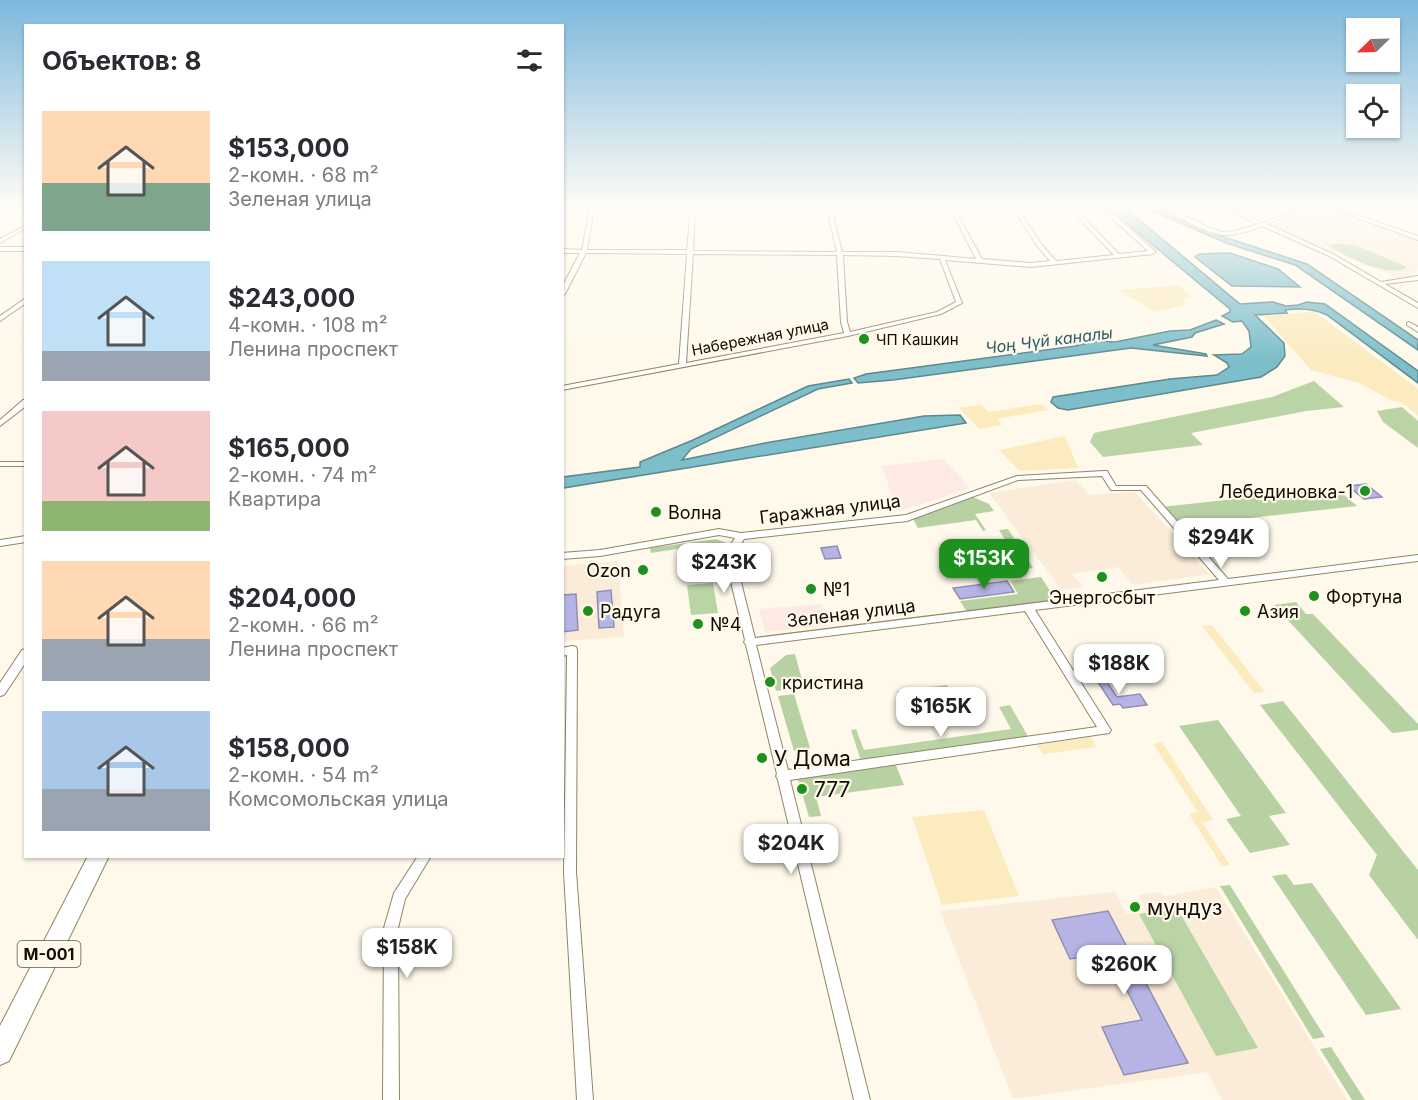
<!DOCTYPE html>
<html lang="ru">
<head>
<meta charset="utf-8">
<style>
  :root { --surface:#fff; --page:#f7f7f7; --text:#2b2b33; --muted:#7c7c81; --accent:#1c911d }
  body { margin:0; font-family:Inter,sans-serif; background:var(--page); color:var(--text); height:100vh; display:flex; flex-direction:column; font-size:22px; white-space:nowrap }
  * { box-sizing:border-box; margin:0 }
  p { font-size:20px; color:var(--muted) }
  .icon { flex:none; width:33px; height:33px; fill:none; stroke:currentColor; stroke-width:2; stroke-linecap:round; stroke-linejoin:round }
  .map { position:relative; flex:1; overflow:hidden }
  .details { position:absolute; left:24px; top:24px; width:540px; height:834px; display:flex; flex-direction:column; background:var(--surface); border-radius:0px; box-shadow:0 2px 4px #0004 }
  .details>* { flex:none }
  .needle { width:39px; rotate:247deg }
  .fabs { position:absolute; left:1346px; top:18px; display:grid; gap:12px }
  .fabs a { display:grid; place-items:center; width:54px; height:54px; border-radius:0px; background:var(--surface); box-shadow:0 2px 4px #0004; font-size:30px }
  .price { position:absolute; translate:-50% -51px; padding:0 14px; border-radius:12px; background:#fff; color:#222; font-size:20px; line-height:39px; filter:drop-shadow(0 2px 3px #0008) }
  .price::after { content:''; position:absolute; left:50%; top:36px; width:18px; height:14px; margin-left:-9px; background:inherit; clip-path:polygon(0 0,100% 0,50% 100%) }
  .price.on { background:var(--accent); color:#fff }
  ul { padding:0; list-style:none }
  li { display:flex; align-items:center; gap:18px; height:150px; padding:0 18px }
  li span { display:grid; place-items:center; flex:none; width:168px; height:120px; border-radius:0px; color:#555 }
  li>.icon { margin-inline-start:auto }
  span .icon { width:72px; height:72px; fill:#fffc; stroke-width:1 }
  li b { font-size:26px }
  h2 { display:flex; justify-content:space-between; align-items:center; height:72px; padding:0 18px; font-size:26px }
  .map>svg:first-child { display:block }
</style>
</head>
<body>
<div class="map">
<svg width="1418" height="1100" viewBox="0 0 1418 1100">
  <rect width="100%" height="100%" fill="#fef9ea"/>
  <path fill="#feeae4" d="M944,459L970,488L897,512L882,466Z
    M822,604L829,626L765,632L759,609Z"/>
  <path fill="#fbebbf" d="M1179,285L1191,296L1182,301L1187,304L1156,312L1118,290Z
    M1315,312L1418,389V416L1403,403L1393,401L1359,383L1311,370L1264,316Z
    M1041,404L1048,410L997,419L1002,425L979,429L959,408L981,405L989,412Z
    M1065,436L1078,468L1020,471L999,450Z
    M1212,625L1265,692L1254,693L1202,626Z
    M1091,737L1096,747L1043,754L1037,745Z
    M1162,742L1213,820L1202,822L1230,865L1222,866L1189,814L1198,812L1153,744Z
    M984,810L1019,896L942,905L912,817Z"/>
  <path fill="#fbecd9" d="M1311,208H1327L1418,241V270L1411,277L1400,279L1270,225Z
    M1075,480L1090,495L1135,492L1209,574L1133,585L1118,567L1072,574L1083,587L1062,590L989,493Z
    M618,561L624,637L563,641V566Z
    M1216,887L1347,1100H1222L1207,1072L1013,1099L940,911L1115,892L1126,914L1146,911L1139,895L1160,892L1165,896Z"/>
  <path fill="#b8d1a3" d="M1339,243L1357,246L1405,266L1406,268C1386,278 1346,256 1328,246Z
    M1336,488L1357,506L1178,526L1161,507Z
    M973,497L989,504L994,511L975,514L986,530L983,531L976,520L918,528L913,519Z
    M1008,529L1033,568L1024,569L999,530Z
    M716,539L729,544L727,558L730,571L714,573L711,563L700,564L696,546L651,553L650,548Z
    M1041,577L1057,601L967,612L960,601L1018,594L1010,581Z
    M1296,602L1306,614H1313L1418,724V730L1392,733L1274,605Z
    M795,654L802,680L792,681V689L776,691L770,668L786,655Z
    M947,685L956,705L905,711L897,691Z
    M794,694L810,748L794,751L778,696Z
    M1283,701L1418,870V940L1369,875L1377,855L1260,705Z
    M1218,720L1286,813L1269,816L1290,845L1250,853L1226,819L1241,816L1179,726Z
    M895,763L904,785L816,797L821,816L809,817L797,776Z
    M1286,874L1294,885L1312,883L1401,1009L1366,1015L1272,876Z
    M1230,885L1325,1037L1313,1039L1220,886Z
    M1331,1047L1365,1100H1352L1320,1049Z"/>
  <path fill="#bbd4a6" d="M1314,381L1344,407L1306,411L1191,433L1203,445L1103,457L1090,442L1094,433L1272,397Z
    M1402,407L1418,421V448L1383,422L1377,411Z
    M713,583L718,613L691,615L687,585Z
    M1010,705L1029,738L861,761L851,730L856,729L864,750L1011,729L999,707Z
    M1177,908L1258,1048L1216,1056L1139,914Z"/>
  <path fill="#7cbeca" stroke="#5c898e" stroke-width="1.5" d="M1108,208H1125L1240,304L1273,302L1286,306L1298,305L1307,302L1325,304L1418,371V383L1327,315C1315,309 1299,308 1285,310L1287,313L1255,315L1284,343L1285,356L1277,367L1261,377L1068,410L1058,408L1051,402L1053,397L1170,379L1217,375L1229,367L1227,363L1214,355L1242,354L1251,347L1249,331L1242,321L1233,322L1222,316L1230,312V309Z
    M1146,208H1161L1224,237L1307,264L1418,340V350L1295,265L1226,243Z
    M1230,253L1278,269L1300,287L1232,286L1195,257L1199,254Z
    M1216,320L1224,324L1195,333L1192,337L1153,345L1206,354L1207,356L1131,348L893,380L858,383L854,378L866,374L1075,346L1096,341L1115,342L1170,331L1190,330Z
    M849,379L852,383L818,389L691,449L682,460L765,443L924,416L960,415L966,423L563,488V477L640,467V462L693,440L808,386Z"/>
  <path fill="#b6b4e5" stroke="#908fb0" stroke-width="1.5" d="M1366,484L1382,497L1364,499L1348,486Z
    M837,546L841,558L825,559L821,548Z
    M1007,581L1014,592L960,599L953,588Z
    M611,590L614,627L599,628L597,592Z
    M576,594L578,630L562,632V595Z
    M1100,672L1117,697L1140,694L1147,705L1123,708L1120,704L1113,705L1092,673Z
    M1108,911L1188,1063L1124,1075L1102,1027L1142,1020L1108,953L1070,959L1052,920Z"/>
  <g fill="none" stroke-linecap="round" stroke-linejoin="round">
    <defs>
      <path id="minor" d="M590,208H594L587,250H687L691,208H695L693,251L837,252L827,208H831L842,252H897L976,259L950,208H954L982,259L1031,263L1050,261L1038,247L1016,213L1018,212H1020L1042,245L1056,261L1114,255L1069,208H1074L1119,254L1148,251L1101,208H1106L1156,252L1153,254L1031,267L945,260L962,303L941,314L848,336L562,390V386L679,364L687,254L586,253L565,294L562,296V287L580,253H562V249L582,250ZM693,254L837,255L841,322L844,333L686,363ZM843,255L897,256L940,259L956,302L937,312L850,332L847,322Z
        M1165,208H1171L1207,227L1222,232L1235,231L1258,224L1224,208H1230L1263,223L1300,208H1306L1267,224L1333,254L1381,282L1418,276V280L1385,284L1418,303V308L1329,256L1262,226C1252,230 1241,234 1230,235C1212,237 1179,218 1165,208Z
        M1330,208H1336L1418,236V240Z
        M26,225V228L0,243V239Z
        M0,247H26V251H0Z
        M26,298V303L0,321V316Z
        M1409,322L1418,327V332L1407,325V323Z
        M23,400H26V406L0,426V420Z
        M0,462H26V466H0Z
        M1104,471H1107L1116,486H1146L1228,579L1418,555V561L1035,610L1109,727L1111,730L1109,733L790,780L870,1100H854L778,780L776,776L777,774L746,645L744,642L745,640L730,578L726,552L735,538L719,535L600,556L562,559V553L600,550L719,529L741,533L906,515L1017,476ZM1102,476L1111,490H1141L1219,580L755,638L740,578L736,552L744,539L907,521L1018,480ZM1025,611L1097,727L788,770L756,645Z
        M26,536V542L0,546V540Z
        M572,646L576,647L577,650L576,872L593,1100H577L564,872L567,655L562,656V648Z
        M26,649V662L4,695L0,696V683L22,650Z
        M418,856H431L405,899L398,928L399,1100H383L384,928L394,893Z"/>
      <path id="primary" d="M88,856H109L9,1061L0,1065V1026Z"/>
    </defs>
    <use href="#minor" stroke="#918564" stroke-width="2"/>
    <use href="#primary" stroke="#918564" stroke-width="2"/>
    <use href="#minor" fill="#fff" fill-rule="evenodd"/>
    <use href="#primary" fill="#fff" fill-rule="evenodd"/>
  </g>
  <linearGradient id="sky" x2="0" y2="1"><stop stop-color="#7db8dc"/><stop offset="0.57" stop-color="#fffcf6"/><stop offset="1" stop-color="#fffcf6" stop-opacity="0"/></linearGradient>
  <rect width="1418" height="362" fill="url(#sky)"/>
  <g fill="#1c911d" stroke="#fef9ea" stroke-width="2">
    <circle cx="864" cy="339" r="6"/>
    <circle cx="1365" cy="491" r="6"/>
    <circle cx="656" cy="512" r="6"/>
    <circle cx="643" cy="570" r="6"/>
    <circle cx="1102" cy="577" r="6"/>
    <circle cx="811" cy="589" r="6"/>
    <circle cx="1314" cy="596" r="6"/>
    <circle cx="588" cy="611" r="6"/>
    <circle cx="1245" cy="611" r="6"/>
    <circle cx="698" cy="624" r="6"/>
    <circle cx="770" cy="682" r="6"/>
    <circle cx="762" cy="758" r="6"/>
    <circle cx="802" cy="789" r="6"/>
    <circle cx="1135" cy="907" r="6"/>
  </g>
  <g text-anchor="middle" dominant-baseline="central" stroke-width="4.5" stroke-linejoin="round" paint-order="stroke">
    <g font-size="15" fill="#110d02" stroke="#fef9ea">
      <text transform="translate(760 337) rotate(-11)">Набережная улица</text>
    </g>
    <g font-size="15" fill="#110d02" stroke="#fef9ea" text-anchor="start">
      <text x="876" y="339">ЧП Кашкин</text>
    </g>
    <g font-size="16" font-style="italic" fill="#275e67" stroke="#fef9ea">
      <text transform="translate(1049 340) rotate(-7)">Чоң Чүй каналы</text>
    </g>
    <rect fill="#fef9ea" stroke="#585448" stroke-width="1.5" x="17.5" y="941" width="63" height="26" rx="4.5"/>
    <g font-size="16" font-weight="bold" fill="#110d02">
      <text x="49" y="954">М-001</text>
    </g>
    <g font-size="18" fill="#110d02" stroke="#fef9ea" text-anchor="start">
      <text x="1353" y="491" text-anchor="end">Лебединовка-1</text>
      <text x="668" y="512">Волна</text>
      <text x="631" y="570" text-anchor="end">Ozon</text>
      <text x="823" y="589">№1</text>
      <text x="1326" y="596">Фортуна</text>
      <text x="1102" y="597" text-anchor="middle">Энергосбыт</text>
      <text x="600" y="611">Радуга</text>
      <text x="1257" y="611">Азия</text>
      <text x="710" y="624">№4</text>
      <text x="782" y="682">кристина</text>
    </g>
    <g font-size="18" fill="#110d02" stroke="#fef9ea">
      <text transform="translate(830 509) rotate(-7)">Гаражная улица</text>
      <text transform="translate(851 613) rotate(-7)">Зеленая улица</text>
    </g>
    <g font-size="21" fill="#110d02" stroke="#fef9ea" text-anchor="start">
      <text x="774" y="758">У Дома</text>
      <text x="814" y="789">777</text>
      <text x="1147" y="907">мундуз</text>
    </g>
  </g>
</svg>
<div class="fabs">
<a><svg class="needle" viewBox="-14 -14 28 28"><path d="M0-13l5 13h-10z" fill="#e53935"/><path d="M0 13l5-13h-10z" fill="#7c7c81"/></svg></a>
<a><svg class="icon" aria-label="locate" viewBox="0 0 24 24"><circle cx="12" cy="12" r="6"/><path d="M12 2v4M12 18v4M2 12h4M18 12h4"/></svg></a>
</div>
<b class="price" style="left:1221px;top:569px">$294K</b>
<b class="price on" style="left:984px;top:590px">$153K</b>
<b class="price" style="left:724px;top:594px">$243K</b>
<b class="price" style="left:1119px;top:695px">$188K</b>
<b class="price" style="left:941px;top:738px">$165K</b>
<b class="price" style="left:791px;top:875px">$204K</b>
<b class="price" style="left:407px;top:979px">$158K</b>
<b class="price" style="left:1124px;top:996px">$260K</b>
<section class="details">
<h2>Объектов: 8<svg class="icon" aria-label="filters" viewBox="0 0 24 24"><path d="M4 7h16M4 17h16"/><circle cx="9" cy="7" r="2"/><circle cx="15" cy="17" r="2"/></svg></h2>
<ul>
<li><span style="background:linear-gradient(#ffd9b3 60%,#7fa58c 0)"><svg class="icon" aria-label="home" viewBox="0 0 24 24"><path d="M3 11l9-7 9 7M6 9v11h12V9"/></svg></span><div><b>$153,000</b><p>2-комн. · 68 m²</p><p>Зеленая улица</p></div></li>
<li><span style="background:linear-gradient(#bfe0f5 75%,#9aa5b1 0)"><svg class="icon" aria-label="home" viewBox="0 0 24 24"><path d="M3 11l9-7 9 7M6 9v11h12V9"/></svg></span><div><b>$243,000</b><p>4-комн. · 108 m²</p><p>Ленина проспект</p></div></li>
<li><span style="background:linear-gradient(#f6c9c9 75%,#8fb573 0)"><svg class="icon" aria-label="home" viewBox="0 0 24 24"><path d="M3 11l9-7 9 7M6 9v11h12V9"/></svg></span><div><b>$165,000</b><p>2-комн. · 74 m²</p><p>Квартира</p></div></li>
<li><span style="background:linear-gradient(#ffd9b3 65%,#9aa5b1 0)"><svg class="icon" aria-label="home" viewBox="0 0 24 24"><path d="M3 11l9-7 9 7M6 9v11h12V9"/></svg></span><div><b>$204,000</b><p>2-комн. · 66 m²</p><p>Ленина проспект</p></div></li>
<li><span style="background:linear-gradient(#a9c7e8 65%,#9aa5b1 0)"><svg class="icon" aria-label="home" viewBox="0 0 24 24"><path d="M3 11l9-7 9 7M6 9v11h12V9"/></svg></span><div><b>$158,000</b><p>2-комн. · 54 m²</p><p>Комсомольская улица</p></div></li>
</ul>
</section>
</div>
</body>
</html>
